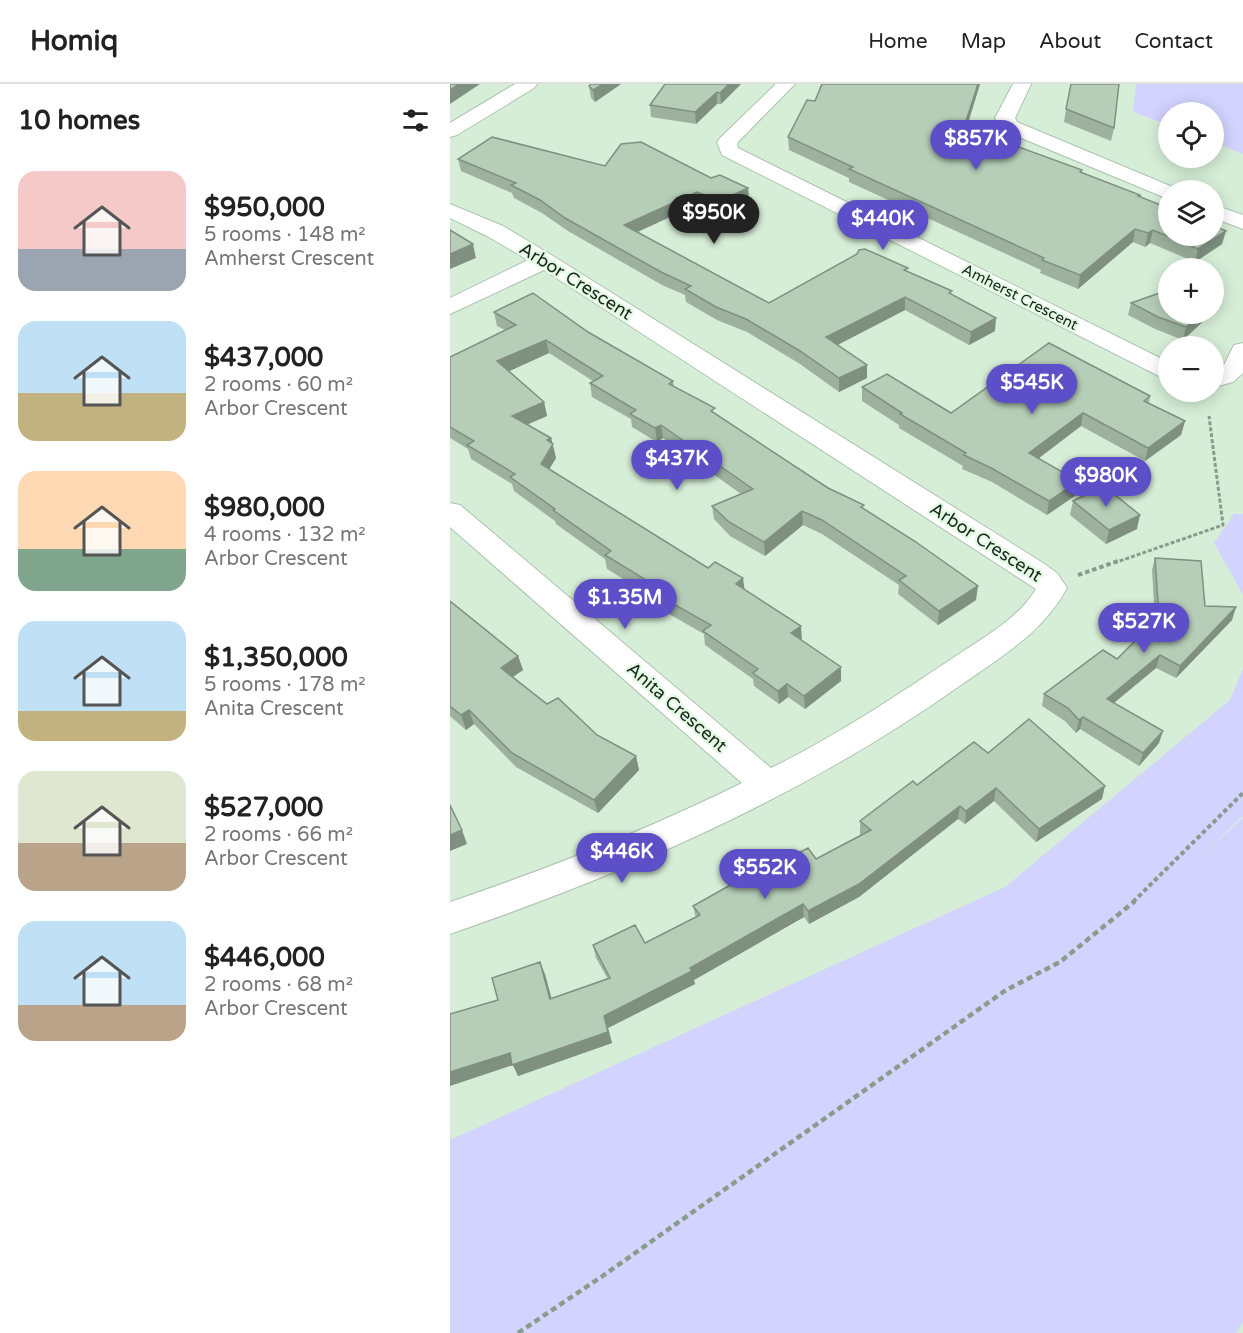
<!DOCTYPE html>
<html lang="en">
<head>
<meta charset="utf-8">
<style>
  :root { --surface:#fff; --page:#f2f2f2; --text:#222; --muted:#767676; --line:#e0e0e0; --accent:#5d4fc7 }
  body { margin:0; font-family:"Varela Round",sans-serif; background:var(--page); color:var(--text); height:100vh; display:flex; flex-direction:column; font-size:22px; white-space:nowrap }
  * { box-sizing:border-box; margin:0 }
  p { font-size:20px; color:var(--muted) }
  .icon { flex:none; width:33px; height:33px; fill:none; stroke:currentColor; stroke-width:2; stroke-linecap:round; stroke-linejoin:round }
  .map { position:relative; flex:1; overflow:hidden }
  .details { display:flex; flex-direction:column; background:var(--surface); width:450px }
  .details>* { flex:none }
  .tools { position:absolute; left:708px; top:18px; display:grid; gap:12px }
  .tools a { display:grid; place-items:center; width:66px; height:66px; border-radius:50%; background:var(--surface); box-shadow:0 3px 15px #0003; font-size:30px }
  .price { position:absolute; translate:-50% -51px; padding:0 14px; border-radius:21px; background:var(--accent); color:#fff; font-size:20px; line-height:39px; filter:drop-shadow(0 2px 3px #0008) }
  .price::after { content:''; position:absolute; left:50%; top:36px; width:18px; height:14px; margin-left:-9px; background:inherit; clip-path:polygon(0 0,100% 0,50% 100%) }
  .price.active { background:#222; color:#fff }
  ul { padding:0; list-style:none }
  li { display:flex; align-items:center; gap:18px; height:150px; padding:0 18px }
  li span { display:grid; place-items:center; flex:none; width:168px; height:120px; border-radius:18px; color:#555 }
  li>.icon { margin-inline-start:auto }
  span .icon { width:72px; height:72px; fill:#fffc; stroke-width:1 }
  li b { font-size:26px }
  h2 { display:flex; justify-content:space-between; align-items:center; height:72px; padding:0 18px; font-size:26px }
  header { display:flex; align-items:center; gap:36px; box-sizing:border-box; height:84px; padding:0 30px; background:var(--surface); border-bottom:2px solid var(--line) }
  header strong { font-size:28px }
  nav { display:flex; gap:33px; margin-inline-start:auto; font-size:21px }
  main { display:flex; flex:1; min-height:0 }
  .map>svg:first-child { display:block }
</style>
</head>
<body>
<header>
<strong>Homiq</strong>
<nav><a>Home</a><a>Map</a><a>About</a><a>Contact</a></nav>
</header>
<main>
<section class="details">
<h2>10 homes<svg class="icon" aria-label="filters" viewBox="0 0 24 24"><path d="M4 7h16M4 17h16"/><circle cx="9" cy="7" r="2"/><circle cx="15" cy="17" r="2"/></svg></h2>
<ul>
<li><span style="background:linear-gradient(#f6c9c9 65%,#9aa5b1 0)"><svg class="icon" aria-label="home" viewBox="0 0 24 24"><path d="M3 11l9-7 9 7M6 9v11h12V9"/></svg></span><div><b>$950,000</b><p>5 rooms · 148 m²</p><p>Amherst Crescent</p></div></li>
<li><span style="background:linear-gradient(#bfe0f5 60%,#c2b280 0)"><svg class="icon" aria-label="home" viewBox="0 0 24 24"><path d="M3 11l9-7 9 7M6 9v11h12V9"/></svg></span><div><b>$437,000</b><p>2 rooms · 60 m²</p><p>Arbor Crescent</p></div></li>
<li><span style="background:linear-gradient(#ffd9b3 65%,#7fa58c 0)"><svg class="icon" aria-label="home" viewBox="0 0 24 24"><path d="M3 11l9-7 9 7M6 9v11h12V9"/></svg></span><div><b>$980,000</b><p>4 rooms · 132 m²</p><p>Arbor Crescent</p></div></li>
<li><span style="background:linear-gradient(#bfe0f5 75%,#c2b280 0)"><svg class="icon" aria-label="home" viewBox="0 0 24 24"><path d="M3 11l9-7 9 7M6 9v11h12V9"/></svg></span><div><b>$1,350,000</b><p>5 rooms · 178 m²</p><p>Anita Crescent</p></div></li>
<li><span style="background:linear-gradient(#dfe7d0 60%,#b9a48a 0)"><svg class="icon" aria-label="home" viewBox="0 0 24 24"><path d="M3 11l9-7 9 7M6 9v11h12V9"/></svg></span><div><b>$527,000</b><p>2 rooms · 66 m²</p><p>Arbor Crescent</p></div></li>
<li><span style="background:linear-gradient(#bfe0f5 70%,#b9a48a 0)"><svg class="icon" aria-label="home" viewBox="0 0 24 24"><path d="M3 11l9-7 9 7M6 9v11h12V9"/></svg></span><div><b>$446,000</b><p>2 rooms · 68 m²</p><p>Arbor Crescent</p></div></li>
</ul>
</section>
<div class="map">
<svg width="793" height="1249" viewBox="0 0 793 1249">
  <rect width="100%" height="100%" fill="#d6eed7"/>
  <path fill="#d2d3fe" d="M686,0H793V70L764,58V28H718V41L683,28Z
    M784,430H793V511L764,459Z
    M793,585V732L743,780L793,734V1238L786,1249H0V1056L555,803L780,616Z"/>
  <g fill="none" stroke-linecap="round" stroke-linejoin="round">
    <defs>
      <path id="street" d="M326,0H345L287,59L288,64L718,278V294L709,292L272,71L267,58L270,54Z
        M563,0H581L565,34L567,38L725,104L727,106H718V114L711,112L552,46L545,34Z
        M0,120L53,142L103,172L593,479L607,489L617,504C591,551 550,573 508,603C352,713 179,788 0,850V818C100,784 197,746 292,699L0,443V419L10,421L321,684C386,652 446,612 506,572C534,553 568,535 586,505L94,186L0,230V214L78,176L37,152L0,134Z
        M764,121L793,131V145L764,134Z
        M793,259V289L783,298L764,303V288L774,281L784,261Z"/>
      <path id="secondary" d="M65,0H87L84,4L7,51L0,53V39Z"/>
    </defs>
    <use href="#street" stroke="#acc4ae" stroke-width="2"/>
    <use href="#secondary" stroke="#acc4ae" stroke-width="2"/>
    <path stroke="#899b8a" stroke-width="3" stroke-dasharray="4 2" stroke-linecap="butt" d="M664,479L773,441L759,332"/>
    <path stroke="#899b8a" stroke-width="4" stroke-dasharray="4.5 3" stroke-linecap="butt" d="M628,491L668,477
      M683,818L793,709"/>
    <path stroke="#899b8a" stroke-width="4.5" stroke-dasharray="6 4" stroke-linecap="butt" d="M68,1249L154,1191L556,906L610,878L685,817"/>
    <use href="#street" fill="#fff" fill-rule="evenodd"/>
    <use href="#secondary" fill="#fff" fill-rule="evenodd"/>
  </g>
  <path fill="#9db19e" d="M171,0L145,18L141,14L139,2Z
    M215,0H291L271,20H267L246,40L201,33L200,21Z
    M372,0H530L516,44L632,86V89L690,111V112L772,160L745,178L700,159L695,163L683,158L628,205L590,189L591,186L399,98V94L339,66L338,53L365,17Z
    M616,25L664,44L661,57L614,38Z
    M8,75L155,82L261,94L298,104L299,116L271,130L248,120L188,148L319,219L457,188L502,210L545,247L519,261L455,226L387,261L417,281V294L389,308L350,280L297,248L267,236L236,218L235,211L212,201L118,147L92,129L64,114L62,109L11,87Z
    M681,219L761,230L733,256L705,245L678,231Z
    M44,228L138,248L223,297L224,302L378,404L414,425L526,516L488,541L448,510L449,501L372,450L353,441L315,472L280,452L264,435L262,422L291,410L213,354L207,358L182,343L181,335L142,313L140,299L143,297L99,269L59,287L94,318L97,332L77,340L101,354L106,374L99,385L258,484L294,505L351,556L391,597L355,625L338,613L329,620L304,602L303,595L255,561L254,550L198,518L196,509L157,485L155,475L106,440L105,437L64,407L62,400L21,375L18,365L0,354V273L55,246L47,242Z
    M412,303L501,329L700,312L699,319L735,337L731,351L695,377L631,342L589,374L626,411L597,431L542,398L512,385L513,382L449,344V341L412,317Z
    M623,417L687,445L656,460L620,431Z
    M705,474L755,522L786,523L782,536L726,594L706,584L664,619L709,659L689,682L630,645L626,649L615,637L592,622L594,610L667,575L705,537L702,486Z
    M0,517L68,572L73,586L63,593L97,620L147,651L186,672L189,686L148,729L66,683L24,640L16,646L0,632Z
    M538,669L652,715L586,758L544,717L515,740L508,735L409,813L359,840L354,833L244,896L245,900L158,944L162,959L68,992L63,981L48,916L95,890L101,915L158,895L146,874L143,861L195,859L246,834L243,822L309,789L366,775L411,751L410,750V737L467,701Z"/>
  <path fill="#7f9081" d="M9,0H30L0,20V6Z
    M153,0H171L145,18L143,6Z
    M279,0H291L271,20L270,9Z
    M528,0H530L513,56L514,43Z
    M267,8V20L246,40L245,28Z
    M298,104L299,116L271,130L270,117Z
    M247,108L248,120L176,153L174,141Z
    M685,145L683,158L628,205L630,191Z
    M703,146L700,159L695,163L698,149Z
    M776,147L772,160L745,178L748,165Z
    M23,160L26,174L0,185V170Z
    M772,209L769,222L764,227V218Z
    M455,213V226L376,267V253Z
    M751,230H761L733,256L736,243Z
    M546,234L545,247L519,261L521,248Z
    M96,256L99,269L51,291L47,277Z
    M417,281V294L389,308V294Z
    M94,318L97,332L65,346L62,332Z
    M633,329L631,342L577,383L579,369Z
    M735,337L731,351L695,377L698,364Z
    M211,341L213,354L207,358L205,344Z
    M101,354L106,374L94,394L91,380L97,356Z
    M628,397L626,411L597,431L599,417Z
    M352,427L353,441L315,472L314,458Z
    M690,431L687,445L656,460L659,446Z
    M293,494L295,508L286,500Z
    M528,502L526,516L488,541L489,527Z
    M786,523L782,536L726,594L730,582Z
    M351,542L352,556L341,549Z
    M710,571L706,584L654,627L657,615Z
    M68,572L73,586L55,598L51,584Z
    M391,583V597L355,625L354,612Z
    M337,600L338,613L329,620L328,607Z
    M19,626L24,640L16,646L11,631Z
    M633,633L630,645L626,649L629,636Z
    M713,647L709,659L689,682L693,669Z
    M186,672L189,686L148,729L144,716Z
    M655,702L652,715L586,758L589,745Z
    M546,704L544,717L515,740L516,727Z
    M510,722L508,735L409,813L359,840L358,827Z
    M12,746L17,760L0,767V751Z
    M353,820L354,833L244,896L245,900L158,944L162,959L68,992L63,981L0,1002V988L154,932Z
    M90,878L95,890L105,927L100,915Z"/>
  <path fill="#b6ceb8" stroke="#7f9081" stroke-width="1.5" d="M0,0H9L0,6Z
    M141,0H153L143,6L139,2Z
    M215,0H279L270,9L267,8L245,28L200,21Z
    M372,0H528L514,43L632,86L630,88L690,111L688,112L718,124V152H764V142L776,147L748,165L703,146L698,149L685,145L630,191L592,176L594,174L399,85L403,83L338,53L357,16L365,17Z
    M621,0H669L664,44L616,25Z
    M42,53L155,82L171,60L191,58L261,94L270,91L298,104L270,117L247,108L174,141L319,219L407,170L409,166L415,165L458,184L454,186L502,207L499,209L546,234L521,248L455,213L376,253L417,281L389,294L350,267L296,235L266,223L235,205L241,202L211,188L115,134L90,116L61,101L66,99L8,75Z
    M0,146L23,160L0,170Z
    M764,203L772,209L764,218Z
    M718,206V230H751L736,243L708,233L681,219Z
    M83,209L138,248L223,297L219,300L265,324L261,327L378,404L414,421L411,423L466,458L528,502L489,527L449,496L456,492L372,436L352,427L314,458L279,438L262,422L303,405L211,341L205,344L180,330L186,326L140,299L153,292L96,256L47,277L94,318L62,332L101,354L97,356L103,360L91,380L258,484L265,478L293,494L286,500L351,542L341,549L391,583L354,612L337,600L328,607L303,589L308,585L253,547L261,541L195,504L201,499L155,471L161,467L103,426L105,425L60,393L65,390L17,361L24,357L0,343V273L66,241L44,228Z
    M599,259L700,312L694,317L735,337L698,364L633,329L579,369L628,397L599,417L543,385L514,371L516,369L450,330L452,329L412,303L437,290L501,329Z
    M654,402L690,431L659,446L623,417Z
    M705,474L751,477L755,522L786,523L730,582L710,571L657,615L713,647L693,669L633,633L629,636L618,624L594,610L653,566L667,575L709,533Z
    M0,517L68,572L51,584L97,620L108,614L147,651L186,672L144,716L62,669L19,626L11,631L0,622Z
    M579,635L655,702L589,745L546,704L516,727L510,722L409,800L358,827L353,820L240,884L242,887L154,932L158,948L62,981L60,969L0,988V930L48,916L42,894L90,878L100,915L160,894L143,861L185,841L195,859L250,831L243,822L307,786L309,789L358,764L366,775L421,746L410,737L463,697L467,701L524,658L538,669Z
    M0,721L12,746L0,751Z"/>
  <g text-anchor="middle" dominant-baseline="central" stroke-width="5" stroke-linejoin="round" paint-order="stroke">
    <g font-size="15" fill="#1d261e" stroke="#e3fbe4">
      <text transform="translate(570 213) rotate(27)">Amherst Crescent</text>
    </g>
    <g font-size="18" fill="#1d261e" stroke="#e3fbe4">
      <text transform="translate(126 197) rotate(32)">Arbor Crescent</text>
      <text transform="translate(536 458) rotate(33)">Arbor Crescent</text>
      <text transform="translate(227 623) rotate(41)">Anita Crescent</text>
    </g>
  </g>
</svg>
<div class="tools">
<a><svg class="icon" aria-label="locate" viewBox="0 0 24 24"><circle cx="12" cy="12" r="6"/><path d="M12 2v4M12 18v4M2 12h4M18 12h4"/></svg></a>
<a><svg class="icon" aria-label="layers" viewBox="0 0 24 24"><path d="M12 4l9 5-9 5-9-5zM3 14l9 5 9-5"/></svg></a>
<a>+</a>
<a>−</a>
</div>
<b class="price" style="left:526px;top:87px">$857K</b>
<b class="price active" style="left:264px;top:161px">$950K</b>
<b class="price" style="left:433px;top:167px">$440K</b>
<b class="price" style="left:582px;top:331px">$545K</b>
<b class="price" style="left:227px;top:407px">$437K</b>
<b class="price" style="left:656px;top:424px">$980K</b>
<b class="price" style="left:175px;top:546px">$1.35M</b>
<b class="price" style="left:694px;top:570px">$527K</b>
<b class="price" style="left:172px;top:800px">$446K</b>
<b class="price" style="left:315px;top:816px">$552K</b>
</div>
</main>
</body>
</html>
